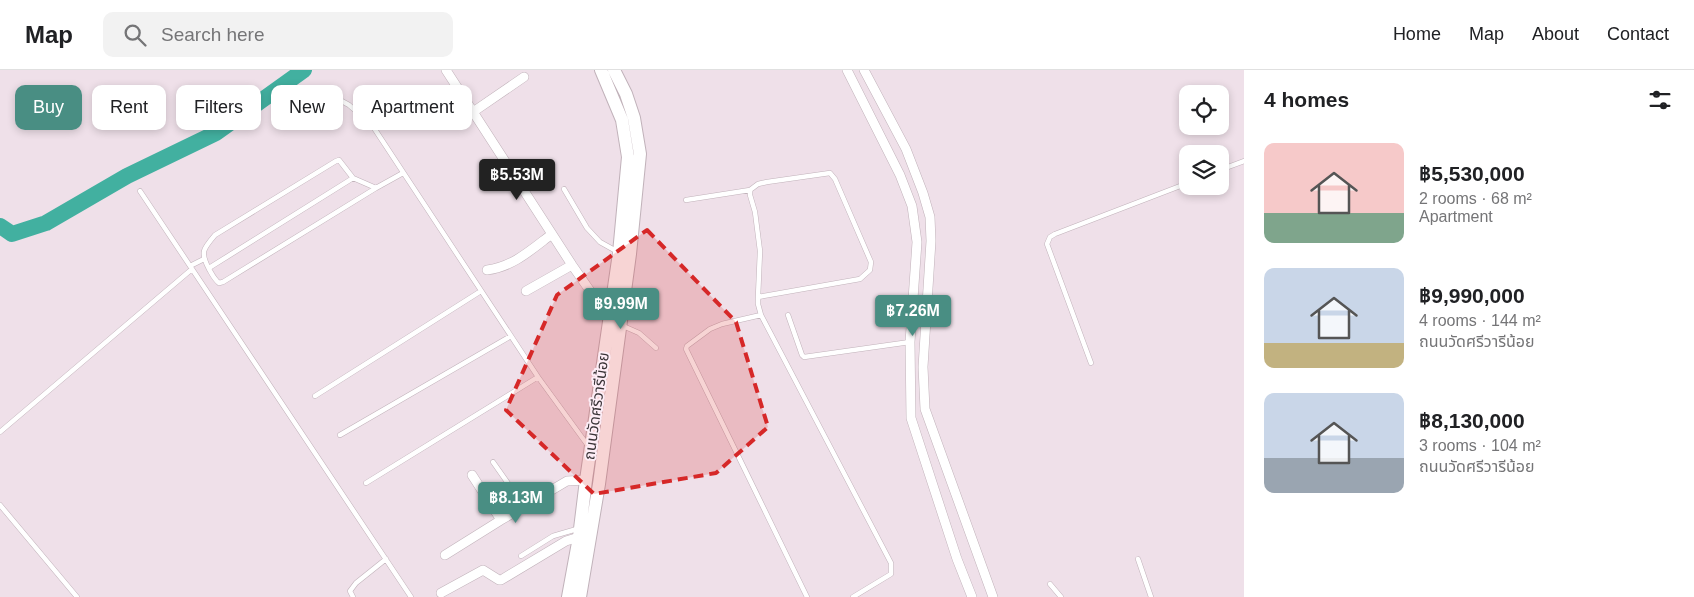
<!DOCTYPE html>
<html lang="en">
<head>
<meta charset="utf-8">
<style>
  :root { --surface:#fff; --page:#f2f2f2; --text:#202124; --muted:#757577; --line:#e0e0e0; --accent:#498e83 }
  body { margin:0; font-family:Arial,"Noto Sans Thai",sans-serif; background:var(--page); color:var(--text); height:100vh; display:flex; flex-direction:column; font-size:19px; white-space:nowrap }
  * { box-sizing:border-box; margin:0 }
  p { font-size:16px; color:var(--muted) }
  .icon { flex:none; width:28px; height:28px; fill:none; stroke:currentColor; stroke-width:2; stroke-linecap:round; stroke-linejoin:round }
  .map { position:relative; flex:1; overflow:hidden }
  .sheet { display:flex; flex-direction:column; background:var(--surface); width:450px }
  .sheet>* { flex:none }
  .top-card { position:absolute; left:15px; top:15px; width:475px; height:45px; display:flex; gap:10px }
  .tools { position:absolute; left:1179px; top:15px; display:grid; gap:10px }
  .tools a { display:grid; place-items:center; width:50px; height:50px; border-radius:10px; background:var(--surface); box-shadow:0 2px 8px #0003; font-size:25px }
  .price { position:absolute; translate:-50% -42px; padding:0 11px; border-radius:5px; background:var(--accent); color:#fff; font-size:16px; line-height:32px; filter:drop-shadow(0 1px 2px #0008) }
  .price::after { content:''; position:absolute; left:50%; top:30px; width:15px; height:11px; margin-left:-8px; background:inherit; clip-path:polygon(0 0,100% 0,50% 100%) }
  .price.current { background:#222; color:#fff }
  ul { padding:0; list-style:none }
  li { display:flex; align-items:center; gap:15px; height:125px; padding:0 20px }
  li span { display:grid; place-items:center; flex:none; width:140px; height:100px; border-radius:10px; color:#555 }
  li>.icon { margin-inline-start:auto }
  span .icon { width:60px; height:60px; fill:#fffc; stroke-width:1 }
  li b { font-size:21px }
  h2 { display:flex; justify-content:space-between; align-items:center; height:60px; padding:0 20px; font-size:21px }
  .pill { padding:0 18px; border-radius:10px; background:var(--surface); box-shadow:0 2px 8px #0003; font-size:18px; line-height:45px }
  .pill.current { background:var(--accent); color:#fff }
  header { display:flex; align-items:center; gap:30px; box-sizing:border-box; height:70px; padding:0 25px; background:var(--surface); border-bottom:1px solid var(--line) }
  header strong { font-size:24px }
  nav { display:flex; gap:28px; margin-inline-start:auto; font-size:18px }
  .search { width:350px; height:45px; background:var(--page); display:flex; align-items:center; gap:12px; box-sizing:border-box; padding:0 18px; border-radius:10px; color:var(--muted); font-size:19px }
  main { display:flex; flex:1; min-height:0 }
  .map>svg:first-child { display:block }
</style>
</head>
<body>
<header>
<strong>Map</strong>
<div class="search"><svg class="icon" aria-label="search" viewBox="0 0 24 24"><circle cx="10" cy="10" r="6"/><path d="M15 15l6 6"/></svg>Search here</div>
<nav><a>Home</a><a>Map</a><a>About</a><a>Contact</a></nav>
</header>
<main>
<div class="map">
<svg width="1244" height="527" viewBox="0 0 1244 527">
  <rect width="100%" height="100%" fill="#efe0e9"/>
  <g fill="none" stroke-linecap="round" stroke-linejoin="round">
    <path stroke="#42b0a0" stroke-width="16" d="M0,156L12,164L46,153L127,106L216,63L304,0"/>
    <defs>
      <path id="service" d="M329,24L349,35L372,55L538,307L589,377
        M339,90L353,108L376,118L223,212L219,213C214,209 212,204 209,199C200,182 203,179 215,165L336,91Z
        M1220,100L1244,91
        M376,118L403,103
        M564,119L587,158L600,172L618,182
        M140,121L411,527
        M686,130L750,120L758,114L767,112L830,103L835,109L871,192L870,200L860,209L758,227L760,181L755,142L750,125V120
        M190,196L204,189
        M209,198L353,108
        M758,227V234L761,245L891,493V504L853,527
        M761,245L722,254L710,259L687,276L686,279L807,527
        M788,245L802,285L804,287L910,272
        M623,256L639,263L656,278
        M1091,293L1047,174L1050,167L1055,164L1188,113
        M315,326L481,221
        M0,362L192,199
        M340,365L511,266
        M493,392L524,436
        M366,413L538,307
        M0,435L77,527
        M521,486L553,466L577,459
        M1138,489L1151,527
        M1050,514L1061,527
        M353,527L350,521L356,513L386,489"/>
      <path id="minor" d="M446,0L572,195L609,248
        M847,0L900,105L912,136L917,172L910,272L911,348L957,489L972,527
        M864,0L906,79L923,123L930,147L931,171L923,297L925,339L993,527
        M473,42L524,7
        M487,200C513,197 532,179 552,164
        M526,221L572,195
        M472,405L501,450
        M445,485L501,450L567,411L586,410
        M441,523L483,500L499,510H501L566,471L579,467"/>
      <path id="secondary" d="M568,527L579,467L586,410L619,183L628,87L622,50L601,0
        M580,527L599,414L630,184L640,84L634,48L626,24L614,0"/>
    </defs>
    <use href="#service" stroke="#c1b2ba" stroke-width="5.5"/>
    <use href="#minor" stroke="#c1b2ba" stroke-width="10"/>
    <use href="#secondary" stroke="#c1b2ba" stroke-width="14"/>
    <use href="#service" stroke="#fff" stroke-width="4.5"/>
    <use href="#minor" stroke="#fff" stroke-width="9"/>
    <use href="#secondary" stroke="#fff" stroke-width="12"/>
  </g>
  <path fill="#d62828" fill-opacity="0.2" stroke="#d62828" stroke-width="4" stroke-dasharray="10 6" stroke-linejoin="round" d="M647,160L736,252L768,357L716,403L594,424L506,340L557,225Z"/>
  <g text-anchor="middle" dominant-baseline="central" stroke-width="4" stroke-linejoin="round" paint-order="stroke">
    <g font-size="15" fill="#393336" stroke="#fdedf6">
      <text transform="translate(596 336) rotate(-82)">ถนนวัดศรีวารีน้อย</text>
    </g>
  </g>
</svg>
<div class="tools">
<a><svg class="icon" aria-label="locate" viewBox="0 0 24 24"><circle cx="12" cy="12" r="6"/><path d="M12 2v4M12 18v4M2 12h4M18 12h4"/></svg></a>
<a><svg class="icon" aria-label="layers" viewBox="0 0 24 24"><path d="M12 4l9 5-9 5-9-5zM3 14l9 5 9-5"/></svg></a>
</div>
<b class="price current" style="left:517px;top:131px">฿5.53M</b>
<b class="price" style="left:621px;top:260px">฿9.99M</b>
<b class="price" style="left:913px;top:267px">฿7.26M</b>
<b class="price" style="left:516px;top:454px">฿8.13M</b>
<div class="top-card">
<a class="pill current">Buy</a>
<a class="pill">Rent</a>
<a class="pill">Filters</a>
<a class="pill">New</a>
<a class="pill">Apartment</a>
</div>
</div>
<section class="sheet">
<h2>4 homes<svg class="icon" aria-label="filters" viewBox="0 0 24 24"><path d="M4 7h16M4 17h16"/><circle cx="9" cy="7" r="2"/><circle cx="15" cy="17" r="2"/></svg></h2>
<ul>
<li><span style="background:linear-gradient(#f6c9c9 70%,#7fa58c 0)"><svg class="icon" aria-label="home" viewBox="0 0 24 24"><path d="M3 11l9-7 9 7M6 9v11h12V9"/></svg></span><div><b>฿5,530,000</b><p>2 rooms · 68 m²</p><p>Apartment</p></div></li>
<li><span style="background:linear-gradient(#c9d6e8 75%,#c2b280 0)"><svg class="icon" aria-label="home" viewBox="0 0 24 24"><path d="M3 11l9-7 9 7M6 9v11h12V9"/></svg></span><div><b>฿9,990,000</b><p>4 rooms · 144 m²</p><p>ถนนวัดศรีวารีน้อย</p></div></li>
<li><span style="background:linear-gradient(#c9d6e8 65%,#9aa5b1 0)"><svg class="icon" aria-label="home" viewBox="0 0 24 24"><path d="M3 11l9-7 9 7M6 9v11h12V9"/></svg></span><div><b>฿8,130,000</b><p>3 rooms · 104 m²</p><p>ถนนวัดศรีวารีน้อย</p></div></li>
</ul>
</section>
</main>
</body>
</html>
